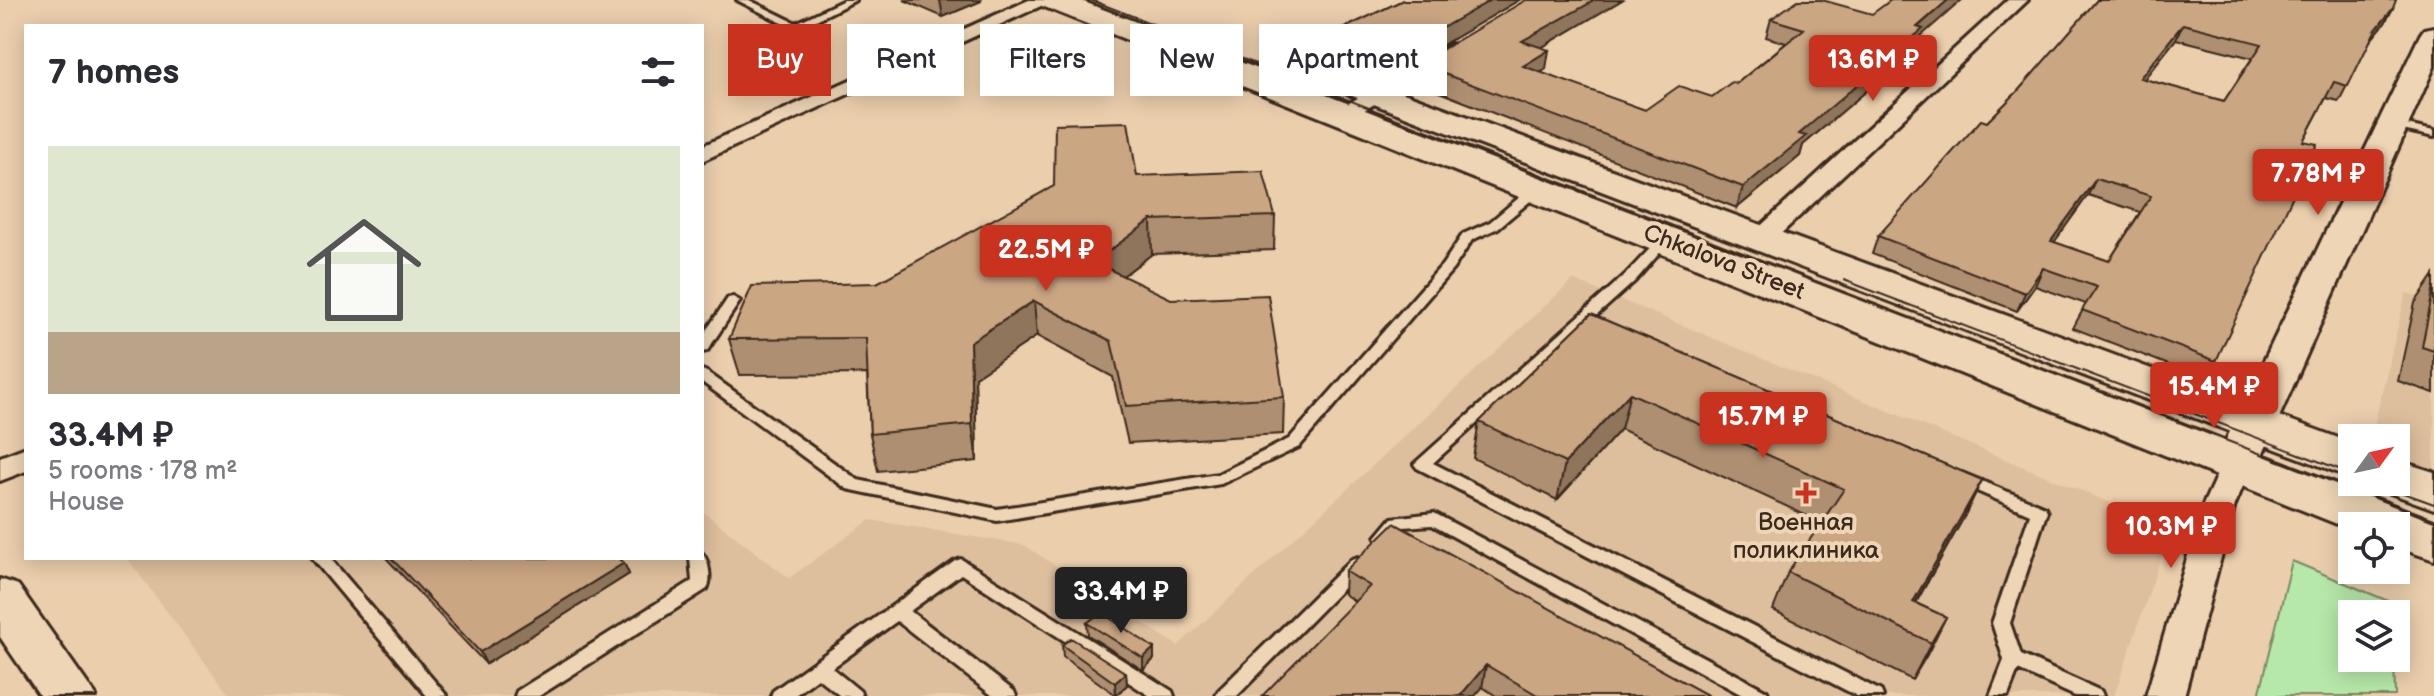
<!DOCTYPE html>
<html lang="en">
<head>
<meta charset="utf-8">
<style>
  :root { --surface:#fff; --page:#f2f2f3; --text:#2b2b33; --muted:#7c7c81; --line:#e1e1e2; --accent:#c8321e }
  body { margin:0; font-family:"Balsamiq Sans",sans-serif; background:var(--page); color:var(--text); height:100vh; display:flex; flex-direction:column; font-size:30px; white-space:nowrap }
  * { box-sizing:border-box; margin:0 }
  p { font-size:26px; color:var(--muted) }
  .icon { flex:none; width:44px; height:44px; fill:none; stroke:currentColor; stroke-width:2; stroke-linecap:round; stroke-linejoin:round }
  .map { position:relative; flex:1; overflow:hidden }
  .drawer { position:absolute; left:24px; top:24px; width:680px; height:536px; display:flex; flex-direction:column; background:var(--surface); border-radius:0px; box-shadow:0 4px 20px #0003 }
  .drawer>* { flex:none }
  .guide { position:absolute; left:728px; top:24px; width:760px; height:72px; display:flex; gap:16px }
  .needle { width:52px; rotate:57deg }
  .controls { position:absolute; left:2338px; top:424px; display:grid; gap:16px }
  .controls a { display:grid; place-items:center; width:72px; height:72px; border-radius:0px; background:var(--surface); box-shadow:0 4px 20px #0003; font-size:40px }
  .price { position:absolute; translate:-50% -68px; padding:0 18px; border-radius:8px; background:var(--accent); color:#fff; font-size:26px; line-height:52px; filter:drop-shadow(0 2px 4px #0008) }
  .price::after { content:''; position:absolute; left:50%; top:48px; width:24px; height:18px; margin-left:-12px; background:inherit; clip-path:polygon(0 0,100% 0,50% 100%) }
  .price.current { background:#222; color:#fff }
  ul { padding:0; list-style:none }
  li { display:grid; align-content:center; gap:16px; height:424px; padding:0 24px }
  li+li { border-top:2px solid var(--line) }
  li span { display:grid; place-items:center; height:248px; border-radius:0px; color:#555 }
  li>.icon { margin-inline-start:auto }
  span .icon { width:144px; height:144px; fill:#fffc; stroke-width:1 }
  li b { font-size:34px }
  h2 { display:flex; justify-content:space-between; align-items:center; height:96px; padding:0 24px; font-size:34px }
  .pill { padding:0 28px; border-radius:0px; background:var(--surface); box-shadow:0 4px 20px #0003; font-size:28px; line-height:72px }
  .pill.current { background:var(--accent); color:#fff }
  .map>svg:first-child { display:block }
</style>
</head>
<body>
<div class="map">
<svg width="2434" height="696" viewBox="0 0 2434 696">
  <rect width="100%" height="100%" fill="#ebceac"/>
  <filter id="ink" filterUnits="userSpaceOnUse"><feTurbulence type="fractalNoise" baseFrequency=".0125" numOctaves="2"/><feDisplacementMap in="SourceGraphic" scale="16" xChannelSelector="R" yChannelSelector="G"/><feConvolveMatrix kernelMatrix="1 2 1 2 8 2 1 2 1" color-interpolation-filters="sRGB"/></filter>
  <g filter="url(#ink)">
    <path fill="#debf9d" d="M1573,280L2171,528L2114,696H230L127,558H702V511L789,578L870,520L1024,545L1178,646Z
      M2406,293L2434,301V474L2396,460V438H2371Z"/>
    <path fill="#b6e8a9" stroke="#788964" stroke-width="2" d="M2292,561L2393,603V614H2352V658H2394L2395,696H2259Z"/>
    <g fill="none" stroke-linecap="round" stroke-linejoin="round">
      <defs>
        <path id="lane" d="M737,0H749L796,23L844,0H856L796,30Z
          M2393,122L2434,131V137L2389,127L2387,125Z
          M1537,185L1541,186V192L1498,228L1472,240L1453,269L1299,447L1221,484L997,521L847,489L702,382V370L707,372L858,480L997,509L1218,474L1289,439L1443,264L1463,234L1490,222L1533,186Z
          M1665,236L1671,240L1635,281L1433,463L1881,691L1883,696H1857L1417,468L1414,464L1625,275L1661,237Z
          M733,297L740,301L707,351L702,352V337L728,298Z
          M1962,473L2045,507L2047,511L2010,623L2021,655L2101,691L2103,696H2075L2018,670L2008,696H1990L2004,660L1992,623L2030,514L1956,482L1954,478L1956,474Z
          M1434,513L1767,691L1769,696H1744L1432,525L1403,527C1395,536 1390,545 1378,541L1376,537L1392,518Z
          M702,553C709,560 712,580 707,589L539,696H515L517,691L692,581L690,558H702Z
          M1358,557L1364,559L1366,563L1364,567L1237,696H1216L1218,691L1352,559Z
          M312,558H330L447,696H427Z
          M961,559L1172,691L1174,696H1150L961,574L910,611L1014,691L1016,696H993L897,621L832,668L860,691L862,696H840L818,678L794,696H771L773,691L955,561Z"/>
        <path id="street" d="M1029,0H1054L702,161V146Z
          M2008,0H2028L1771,243H1753L1749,238L1753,233Z
          M1451,44L1458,46L1461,50L1458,54L1351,118H1335L1332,113Z
          M26,447V471L0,481V457Z
          M2236,454L2247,457L2252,465L2235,505L2184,696H2146L2203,505L2225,457Z"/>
        <path id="secondary" d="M2434,27V67L2258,465L2252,476L2236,480L2220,476L2214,465L2420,35L2424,29Z
          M0,579L18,585L96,696H40L0,637Z"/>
        <path id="primary" d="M1037,0H1079L2434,521V560L2396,547V526H2352V530L1042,6Z
          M1314,60L2352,443V478L1303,77L1298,70L1303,63Z
          M2396,460L2434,472V509L2379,489L2374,482H2396Z"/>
      </defs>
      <use href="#lane" stroke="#3b2a1e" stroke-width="6"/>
      <use href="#street" stroke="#3b2a1e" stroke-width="6"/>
      <use href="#secondary" stroke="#3b2a1e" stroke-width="6"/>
      <use href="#primary" stroke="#3b2a1e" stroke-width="6"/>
      <use href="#lane" fill="#edd5b5" fill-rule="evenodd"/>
      <use href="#street" fill="#edd5b5" fill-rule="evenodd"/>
      <use href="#secondary" fill="#edd5b5" fill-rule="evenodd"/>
      <use href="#primary" fill="#edd5b5" fill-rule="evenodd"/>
      <path stroke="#3b2a1e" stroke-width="2" d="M1091,0L2434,521
        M1844,280L2352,474
        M2373,482L2434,504"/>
    </g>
    <path fill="#af8f71" stroke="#3b2a1e" stroke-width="2" fill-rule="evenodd" d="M904,0H981V1L943,17Z
      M1403,0H1519L1393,74L1330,52L1332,34Z
      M1622,0L1541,48L1546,69L1540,73L1645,110L1712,97L1736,84L1786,43L1766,37L1771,19L1921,36L1917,48L1803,145L1800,156L1737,208L1416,83L1418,64Z
      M2097,0L2393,8L2385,23L2369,42L2339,101L2326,98L2303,141L2216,361L2205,379L2073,328L2086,304L2035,286L2017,311L1872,254L1878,236L1987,122L2018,91ZM2176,39L2252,58L2224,101L2144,79ZM2088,195L2140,212L2109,261L2054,242Z
      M1137,176L1275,216L1274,250L1152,254L1123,276L1284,397L1283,434L1128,443L1113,377L1037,336L975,377L977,461L878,471L870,434L867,374L740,375L729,339L877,283Z
      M2434,275V393L2398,381L2415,303Z
      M1591,314L1982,480L1964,517L1916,603L1946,617L1912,680L1773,610L1788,572L1822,523L1621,429L1557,500L1473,458L1479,422Z
      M386,558H619L624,563L629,574L486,664Z
      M1345,571L1709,696H1496L1344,594Z
      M1087,623L1154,659L1143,670L1088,635Z
      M1062,645L1126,673L1127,685L1116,695L1063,657Z"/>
    <path fill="#8e745c" stroke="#3b2a1e" stroke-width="2" d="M940,0H981V1L943,17Z
      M1491,0H1519L1393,74L1395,55Z
      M1595,0H1622L1520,60L1522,41Z
      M1948,0H1962L1921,36L1917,48L1803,145L1800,156L1737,208L1743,187L1799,134Z
      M2393,8L2385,23L2366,46L2375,31Z
      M2183,24L2176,39L2133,93L2140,78Z
      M1549,50L1546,69L1520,85L1523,66Z
      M2096,179L2088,195L2043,258L2051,241Z
      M1151,220L1152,254L1096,296L1094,262Z
      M2043,268L2035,286L2017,311L2025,293Z
      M1034,301L1037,336L975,377L977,461L972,424L970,342Z
      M1630,393L1621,429L1557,500L1565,463Z
      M1982,480L1964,517L1901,628L1913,602Z
      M624,563L629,574L486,664L480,652Z
      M1946,617L1927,655L1912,680L1931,643Z
      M1154,648V659L1143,670V658Z
      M1486,665L1482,688L1475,696H1460Z
      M1126,673L1127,685L1116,695L1115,683Z"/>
    <path fill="#cba683" stroke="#3b2a1e" stroke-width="2" fill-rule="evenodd" d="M1403,0H1491L1395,55L1332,34Z
      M1526,0H1595L1522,41L1549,50L1523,66L1645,110L1679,86L1712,97L1732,82L1736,84L1804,29L1771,19L1798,0H1822L1872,14L1891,0H1948L1917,27L1923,29L1799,134L1806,136L1743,187L1418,64Z
      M2097,0H2396L2393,8L2375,31L2348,86L2334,82L2303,141L2317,144L2216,361L2082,310L2097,287L2043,268L2025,293L1878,236L1981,120L1987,122L2018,91ZM2183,24L2262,44L2224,101L2140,78ZM2096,179L2151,196L2109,261L2051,241Z
      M1128,122L1137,176L1263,171L1275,216L1151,220L1094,262L1171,299L1268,295L1284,397L1126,406L1111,341L1034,301L970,342L972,424L870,434L866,338L729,339L752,286L877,283L1054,186L1055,124Z
      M2434,286V351L2422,347Z
      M1591,314L1982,480L1913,602L1946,617L1931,643L1788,572L1844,489L1630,393L1565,463L1479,422Z
      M1394,523L1709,696H1539L1486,665L1460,696H1262L1370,586L1345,571Z
      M391,558H619L624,563L480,652Z
      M1101,612L1154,648L1143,658L1087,623Z
      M1071,638L1126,673L1115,683L1062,645Z"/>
  </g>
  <path fill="#c8321e" stroke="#edd5b5" stroke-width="3" d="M1802 481h8v8h8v8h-8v8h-8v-8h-8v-8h8z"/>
  <g text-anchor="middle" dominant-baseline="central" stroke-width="8" stroke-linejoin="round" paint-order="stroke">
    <g font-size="24" fill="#3b2a1e" stroke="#edd5b5">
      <text transform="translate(1724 262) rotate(21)">Chkalova Street</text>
    </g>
    <g font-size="24" fill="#3b2a1e" stroke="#edd5b5">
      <text x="1806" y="522">Военная<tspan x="1806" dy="28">поликлиника</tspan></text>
    </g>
  </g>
</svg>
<div class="controls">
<a><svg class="needle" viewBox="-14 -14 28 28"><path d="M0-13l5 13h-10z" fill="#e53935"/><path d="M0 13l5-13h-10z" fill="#7c7c81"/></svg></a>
<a><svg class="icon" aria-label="locate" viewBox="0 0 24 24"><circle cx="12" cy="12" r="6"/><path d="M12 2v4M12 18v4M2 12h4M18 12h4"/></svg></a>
<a><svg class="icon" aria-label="layers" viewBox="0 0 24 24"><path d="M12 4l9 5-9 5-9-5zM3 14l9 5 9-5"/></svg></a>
</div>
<b class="price" style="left:1873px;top:103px">13.6M ₽</b>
<b class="price" style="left:2318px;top:217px">7.78M ₽</b>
<b class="price" style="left:1046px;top:293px">22.5M ₽</b>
<b class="price" style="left:2214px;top:430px">15.4M ₽</b>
<b class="price" style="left:1763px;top:460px">15.7M ₽</b>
<b class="price" style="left:2171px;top:570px">10.3M ₽</b>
<b class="price current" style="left:1121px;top:635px">33.4M ₽</b>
<div class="guide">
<a class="pill current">Buy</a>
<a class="pill">Rent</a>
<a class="pill">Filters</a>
<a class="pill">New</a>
<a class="pill">Apartment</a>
</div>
<section class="drawer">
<h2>7 homes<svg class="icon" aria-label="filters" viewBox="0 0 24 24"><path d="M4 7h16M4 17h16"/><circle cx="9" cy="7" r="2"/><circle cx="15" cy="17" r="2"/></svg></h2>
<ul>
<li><span style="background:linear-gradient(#dfe7d0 75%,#b9a48a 0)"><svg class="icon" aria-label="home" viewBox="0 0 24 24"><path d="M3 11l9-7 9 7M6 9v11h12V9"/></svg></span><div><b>33.4M ₽</b><p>5 rooms · 178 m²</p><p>House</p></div></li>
</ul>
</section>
</div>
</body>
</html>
